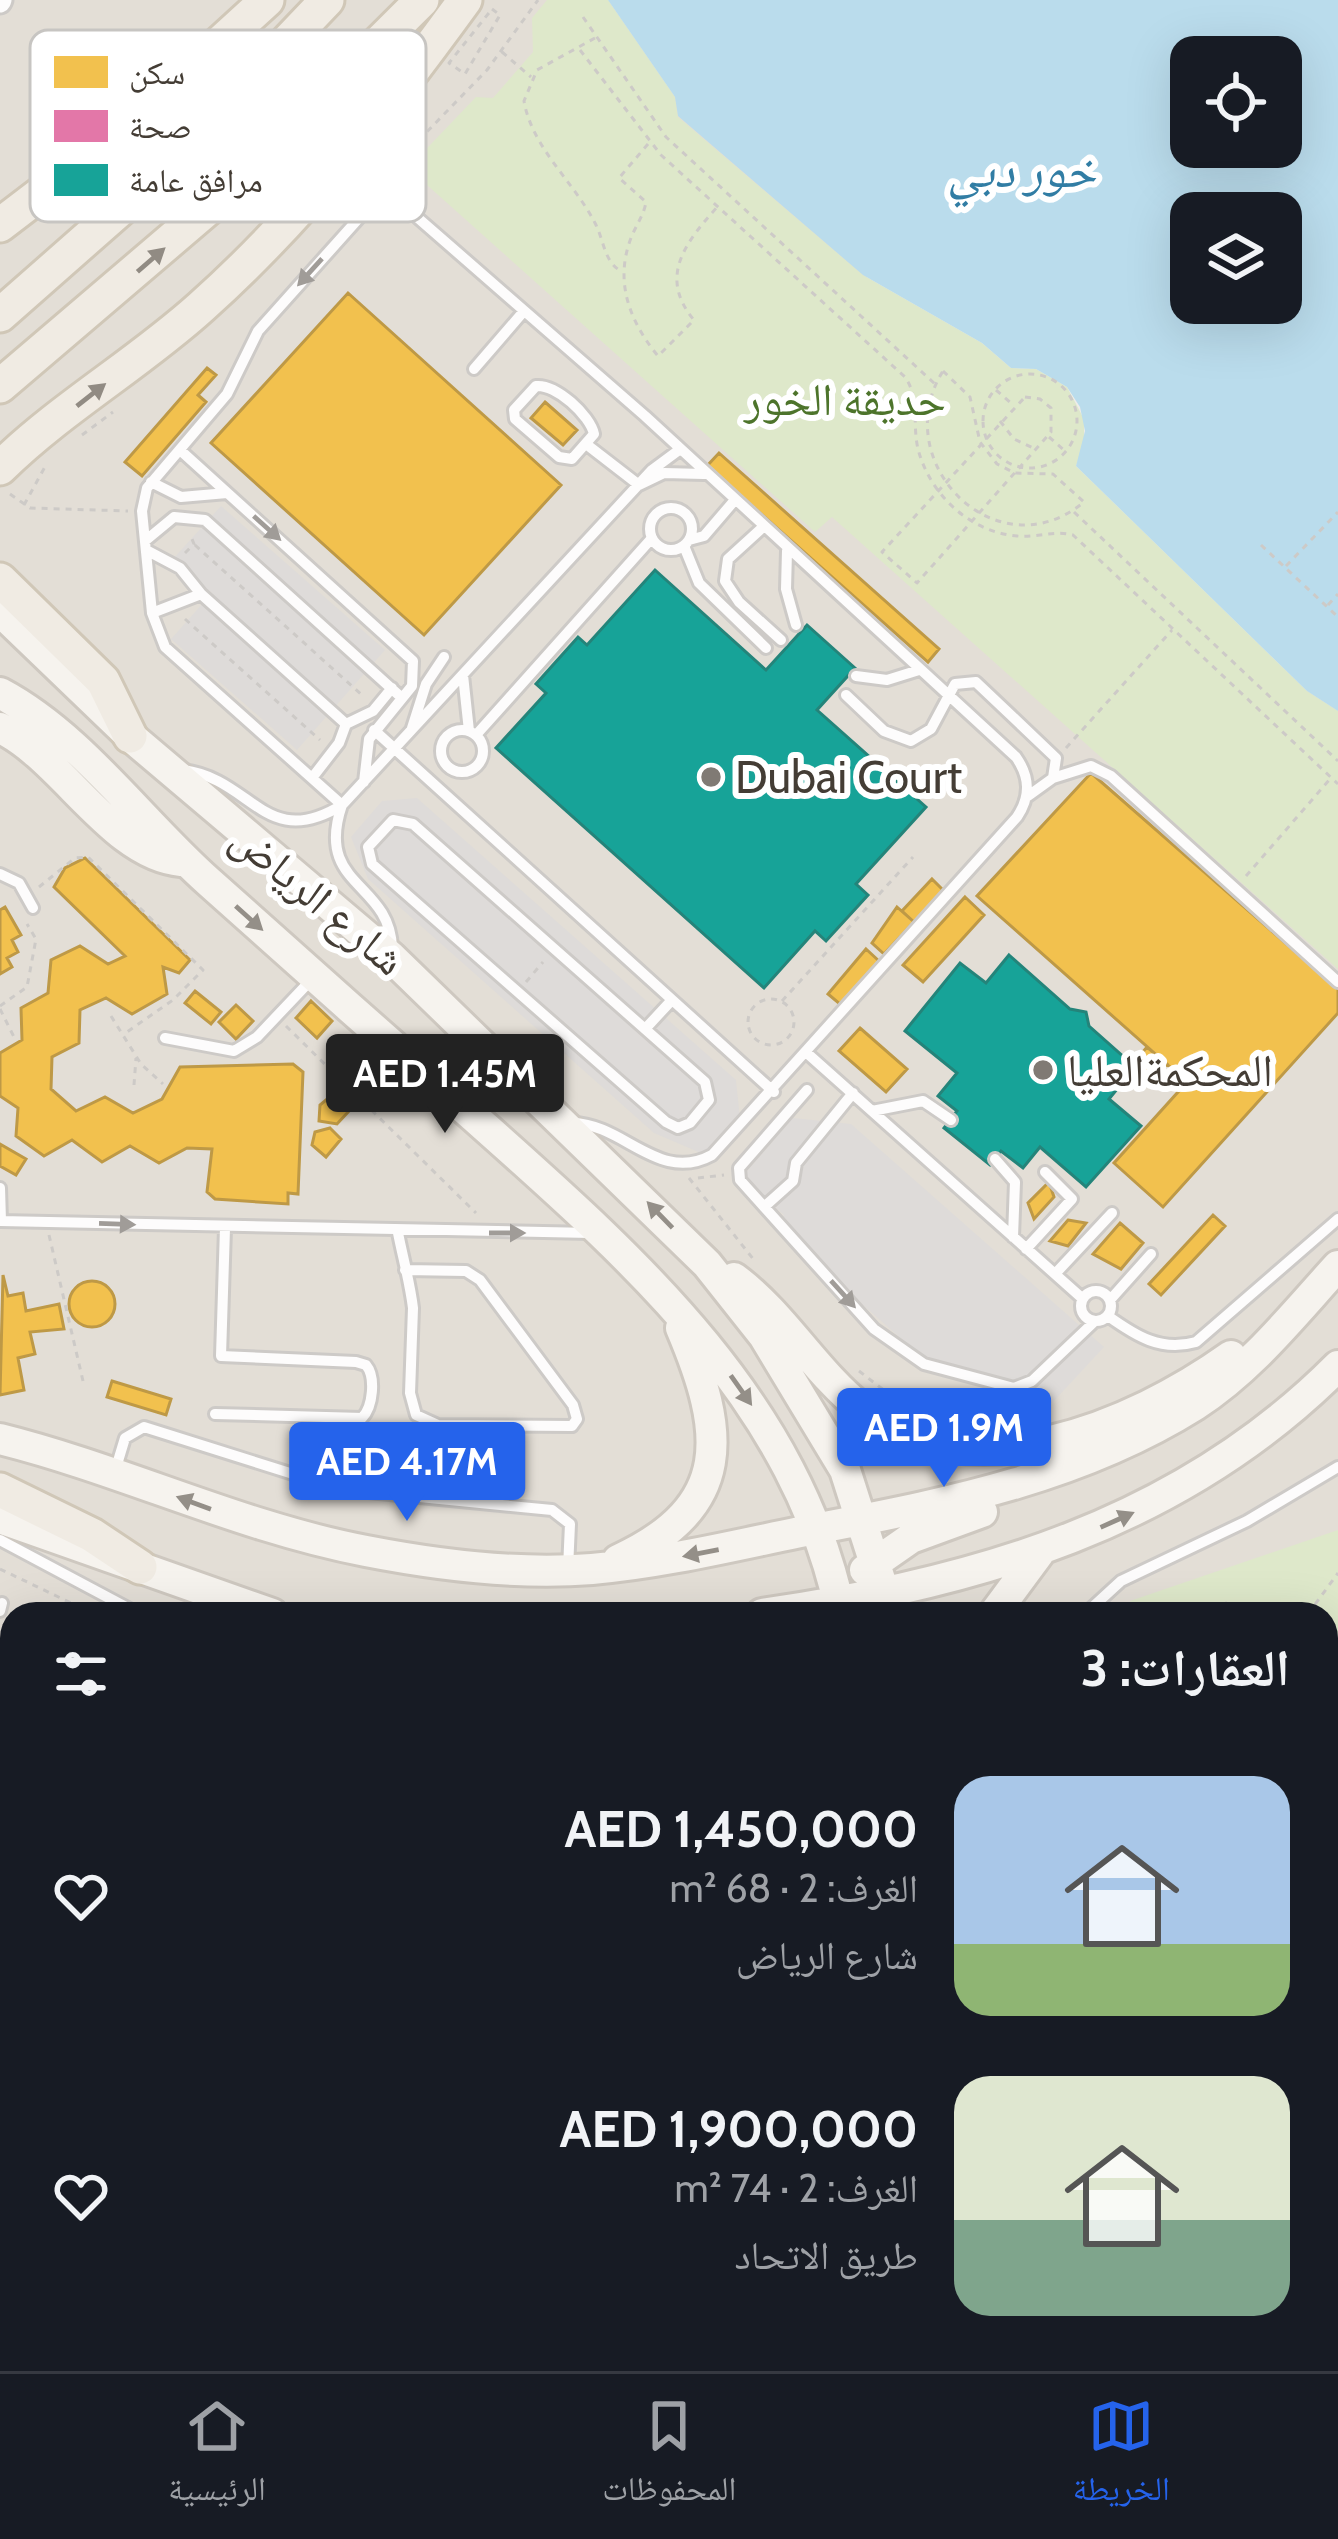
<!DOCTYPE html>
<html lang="ar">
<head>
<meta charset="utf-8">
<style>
  :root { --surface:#171b24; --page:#20242c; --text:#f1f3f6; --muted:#9ea1a6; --line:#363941; --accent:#2563eb }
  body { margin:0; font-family:Cabin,"Noto Naskh Arabic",sans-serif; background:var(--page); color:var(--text); direction:rtl; height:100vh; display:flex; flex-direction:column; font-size:45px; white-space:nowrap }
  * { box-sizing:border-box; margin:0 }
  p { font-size:39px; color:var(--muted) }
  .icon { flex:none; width:66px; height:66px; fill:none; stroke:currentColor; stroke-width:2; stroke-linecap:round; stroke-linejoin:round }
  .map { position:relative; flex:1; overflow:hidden; direction:ltr }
  .drawer { position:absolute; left:0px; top:1602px; width:1338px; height:771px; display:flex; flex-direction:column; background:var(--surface); border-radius:36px 36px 0 0; box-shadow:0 12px 48px #0002; direction:rtl }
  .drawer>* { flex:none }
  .buttons { position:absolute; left:1170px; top:36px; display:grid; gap:24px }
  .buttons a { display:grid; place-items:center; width:132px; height:132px; border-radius:24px; background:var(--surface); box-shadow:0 12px 48px #0002; font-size:60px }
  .price { position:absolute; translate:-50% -102px; padding:0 27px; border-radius:12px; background:var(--accent); color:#fff; font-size:39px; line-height:78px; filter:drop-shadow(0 3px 6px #0008) }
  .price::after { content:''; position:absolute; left:50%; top:72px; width:36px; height:27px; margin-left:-18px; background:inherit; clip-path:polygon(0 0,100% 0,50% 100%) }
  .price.selected { background:#222; color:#fff }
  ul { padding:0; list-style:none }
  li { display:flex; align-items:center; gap:36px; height:300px; padding:0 48px }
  li span { display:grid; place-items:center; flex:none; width:336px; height:240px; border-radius:36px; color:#555 }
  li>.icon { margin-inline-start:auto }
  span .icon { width:144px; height:144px; fill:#fffc; stroke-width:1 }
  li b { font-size:51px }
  h2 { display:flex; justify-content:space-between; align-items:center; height:144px; padding:0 48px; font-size:51px }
  .dock { display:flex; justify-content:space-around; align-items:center; height:168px; border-top:3px solid var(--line); background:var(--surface); font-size:33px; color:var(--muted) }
  .dock a { display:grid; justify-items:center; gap:6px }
  .dock .selected { color:var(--accent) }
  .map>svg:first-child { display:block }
</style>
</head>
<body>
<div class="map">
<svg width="1338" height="2371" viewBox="0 0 1338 2371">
  <rect width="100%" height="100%" fill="#efece9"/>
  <path fill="#e3ded6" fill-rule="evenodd" d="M0,0H608L675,97L1307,691L1338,711V2371H0ZM12,1614H1326V2361H12Z"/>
  <path fill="#dee8ca" d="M547,0H608L675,97L678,117L863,275L982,343L1011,368L1036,369L1067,387L1084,419V443L1076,466L1307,691L1338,711V969L832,517L815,532L408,168L476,97L493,98L533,52L532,18Z
    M1338,1530V2371H1156L1154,2361H1326V1916L1331,1905L1326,1888V1614H1139L1130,1601Z"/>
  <path fill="#dedbd9" d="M221,506L385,650L297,750L171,639L212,593L173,559Z
    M417,798L736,1080L740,1119L703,1154L654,1133L368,879L351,837L382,801Z
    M793,1118L851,1124L1104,1347L1052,1403L942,1375L774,1226L784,1215L741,1178Z"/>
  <path fill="#badcec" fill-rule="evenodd" d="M608,0H1338V711L1307,691L1076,466L1085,431L1080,407L1067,387L1036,369L1011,368L982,343L863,275L678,116L675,97ZM1191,57H1281V147H1191ZM1191,213H1281V303H1191Z"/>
  <path fill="#f2c14e" stroke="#be9946" stroke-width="3" d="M348,293L561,485L424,635L211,443Z
    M207,368L216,375L198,395L206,402L142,476L125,462Z
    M545,402L577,430L563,445L531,418Z
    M719,453L939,649L928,662L707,466Z
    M1091,773L1338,989V1013L1163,1207L1114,1163L1187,1082L977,896Z
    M85,858L190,960L179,973L163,967L167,994L132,1014L106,998L80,1010L79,1043L52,1057L51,1089L76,1111L105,1097L133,1113L162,1099L180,1067L293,1064L303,1072L298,1194L288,1193V1204L215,1199L207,1192L212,1149L187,1148L159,1163L130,1146L102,1162L72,1140L44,1156L16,1136L18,1108L0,1096V1053L22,1040L21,1008L48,993L51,960L80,946L108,964L125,956L54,887L65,868Z
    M932,879L944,891L914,922L902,911Z
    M965,897L984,915L923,982L903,965Z
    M5,907L21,935L12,940L18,952L7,958L12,967L0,974V910Z
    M897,907L914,922L884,954L872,943Z
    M866,949L879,961L841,1005L828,994Z
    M195,991L221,1012L211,1024L185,1003Z
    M311,1001L332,1021L317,1038L296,1018Z
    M236,1005L253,1021L236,1039L219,1022Z
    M860,1028L907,1069L886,1092L839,1051Z
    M1147,1047L1167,1064L1152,1080L1133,1063Z
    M332,1095L349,1111L337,1124L319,1121L320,1105Z
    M330,1128L341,1139L326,1157L312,1145L315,1132Z
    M0,1144L26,1159L16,1175L0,1166Z
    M1049,1182L1054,1197L1034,1219L1028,1203Z
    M1213,1215L1225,1226L1161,1295L1149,1284Z
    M1068,1220L1086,1223L1068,1246L1050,1241Z
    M1120,1223L1143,1243L1121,1269L1093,1254Z
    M3,1275L8,1296L23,1293L26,1311L59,1304L64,1329L30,1332L35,1354L18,1358L24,1390L0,1395Z
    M69 1304a23 23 0 1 1 46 0a23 23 0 1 1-46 0Z
    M112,1381L171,1399L166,1415L107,1397Z
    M223,2361H414L413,2371H223Z"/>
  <path fill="#e377a8" stroke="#b36686" stroke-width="3" d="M0,1730H12V1996L0,1995Z
    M0,2006L12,2007V2199H0Z
    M0,2215H11L12,2361H107L106,2371H0Z"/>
  <path fill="#17a398" stroke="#24847a" stroke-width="3" d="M655,570L766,670L807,625L855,668L817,710L926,807L856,884L868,895L826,941L815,931L764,988L496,748L546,693L536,684L578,637L587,645Z
    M1009,955L1070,1009L1086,1012L1089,1026L1135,1067L1109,1099L1141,1126L1086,1187L1040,1147L1023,1168L1001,1151L990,1165L944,1128L957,1111L938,1096L957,1073L905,1031L960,963L986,983Z"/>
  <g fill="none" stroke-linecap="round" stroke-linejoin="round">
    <defs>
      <path id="lane" d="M474,369L524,311
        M536,386C556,384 590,415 594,434L572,459L559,457L515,419L514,410Z
        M586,444L639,485L664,473L704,474
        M180,450L413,661L412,686L369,739L364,782
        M151,482L181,497L227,493
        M650 529a21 21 0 1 1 42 0a21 21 0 1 1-42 0Z
        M762,528L728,559L725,581L739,602L781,640
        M689,540L704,536L734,501
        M145,541L174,517L205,520L402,698
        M684,546L699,583L766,648
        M146,550L180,568L201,594L346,724
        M787,551L786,589L796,625
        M152,613L201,594
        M463,675L469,731
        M856,676L887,680L919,670
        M846,695L884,731L911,741L931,729L955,684L976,682L1056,758L1053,778L1028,796
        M412,728L426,684L444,657
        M441 751a21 21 0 1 1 42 0a21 21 0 1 1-42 0Z
        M374,730L774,1092
        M476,735L652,538
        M183,770C253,779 265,852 342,805L652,470L679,450
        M312,778L339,743L346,724L373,711L392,688
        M1053,778L1091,766L1111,776L1338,982
        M342,805L165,647L152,613L142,511L147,488L227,394L258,331L368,208L384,199L403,205L645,416L1016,757C1030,777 1031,796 1017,817L712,1155C659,1184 624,1124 573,1123
        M342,805C314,887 390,881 392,948
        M393,820L413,824L705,1082L709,1100L690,1123L678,1128L666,1122L372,864L368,847Z
        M0,874L19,883L33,908
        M645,1029L671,1001
        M165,1038L234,1051L257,1037L312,979
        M808,1054L1083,1299
        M807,1090L739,1168L740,1180L874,1329L924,1364L1014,1388L1032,1381L1095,1321
        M872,1111L923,1101L951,1120
        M995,1159L1015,1182L1013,1237
        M0,1188L1,1221
        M764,1207L793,1181L796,1163L853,1093
        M0,1221L591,1233
        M398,1233C403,1258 410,1283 413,1308L410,1393L416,1415L438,1425L572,1426L577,1419L573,1405L480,1280L466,1271L405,1270
        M1026,1249L1072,1199L1045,1172
        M1055,1274L1112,1213
        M1081 1306a15 15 0 1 1 30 0a15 15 0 1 1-30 0Z
        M1110,1300L1151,1254
        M1108,1316C1136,1336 1161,1352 1196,1342L1338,1219
        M215,1414L362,1418C373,1407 376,1377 366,1365L356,1362L221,1356L225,1228
        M115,1471L125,1438L144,1427L309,1479L369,1492L552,1510L570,1524L568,1569
        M0,1540L139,1614
        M0,1611L2,1603
        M1085,1614L1121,1581L1247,1521L1338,1467
        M0,1656H12
        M1326,1751L1338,1772
        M1326,1893L1338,1890
        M730,2361L751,2371
        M172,2371L173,2361
        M465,2371L466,2361
        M572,2371V2361
        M654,2371L664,2361"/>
      <path id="street" d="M0,2L1,0
        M0,1694L12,1695
        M607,2371L608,2361"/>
      <path id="secondary" d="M0,611L130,736L391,957L707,1264L764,1336L845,1470L891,1614
        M0,693C81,736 141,822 209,882C297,961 386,1040 475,1118C631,1257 796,1399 841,1614
        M0,728C62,757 112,855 181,861
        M734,1278C784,1315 814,1371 862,1409C971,1495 1133,1426 1231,1356
        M0,1439C124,1470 240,1527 366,1551C438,1565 518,1575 592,1569C671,1562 748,1542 825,1527C954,1502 1082,1476 1195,1405C1252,1368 1293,1315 1338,1266
        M0,1518L272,1614
        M618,1560C735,1506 725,1432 681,1328
        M865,1570L911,1538L982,1512
        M762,1614C976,1583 1181,1524 1338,1366
        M994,1614L1039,1553
        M1029,2361L1031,2371
        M1091,2361L1093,2371"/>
      <path id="primary" d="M0,225L127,128L267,0
        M0,315L167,168L327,0
        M0,386L240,181L422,0
        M0,468C61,408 138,364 201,307C303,216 385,110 465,0
        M0,580L103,681L130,736
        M0,1490L92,1535L140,1567"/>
    </defs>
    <use href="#lane" stroke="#cdcac7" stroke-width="16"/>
    <use href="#street" stroke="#cdcac7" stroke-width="27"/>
    <use href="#secondary" stroke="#cec8c0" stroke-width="36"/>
    <use href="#primary" stroke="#d0c7b7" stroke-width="39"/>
    <path stroke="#cdcac7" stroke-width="3" stroke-dasharray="6 6" stroke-linecap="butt" d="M492,9L500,15L465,74L449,63Z
      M583,17L666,137L935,384
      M595,38L537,70L524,101C532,148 574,182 595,223C604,240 604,262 621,271
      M580,50L661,155L905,377C920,398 912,424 918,449C930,495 970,532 1017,536C1036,538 1054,530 1073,535L1338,784
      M502,52L531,77
      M648,144L619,178L646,202C644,215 636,225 631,238C614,282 630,322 658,356L694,320C657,276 687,241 718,206
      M384,186V176L487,70L538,0
      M943,371L970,397L980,442L997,464L1015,473L1053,474L1084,502C997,574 886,462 943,371Z
      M983 421a47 47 0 1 1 94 0a47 47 0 1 1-94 0Z
      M996,390L1011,403
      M1025,397L1040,399L1051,408V432L917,583L882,552Z
      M1000,421L1014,439L1033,448
      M82,435L113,412
      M1049,437L1065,451
      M10,494L30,508L128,511
      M24,505L47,463
      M1074,512L1338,761
      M195,545L362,695
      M1261,545L1338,617
      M185,553L194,544L190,534
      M1286,566L1338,512
      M1328,605L1338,594
      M185,619L320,740
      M1066,748L1172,630
      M1246,876L1330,779
      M39,887L75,858L88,857L203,970L173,1000L124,1034
      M526,982L543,962
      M748 1022a23 23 0 1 1 46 0a23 23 0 1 1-46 0Z
      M782,1001L913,857
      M0,1006L27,987L36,939L27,924
      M0,1009L15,1039
      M111,1016L141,1064L163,1084
      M286,1026L476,1213
      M134,1085L136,1058
      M689,1178L754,1260
      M698,1178L724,1175
      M49,1235L83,1381
      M859,1371L885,1391
      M0,1569L94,1614
      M1225,1602L1233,1614
      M953,1610L969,1609
      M1308,1614L1338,1573
      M1326,1815L1338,1833
      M0,2087L12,2088
      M1326,2346L1338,2304
      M971,2361L974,2371
      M1148,2361L1150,2371
      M111,2371V2361
      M420,2371L421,2361
      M1305,2371L1313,2361"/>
    <use href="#lane" stroke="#fdfcfc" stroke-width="10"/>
    <use href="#street" stroke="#fdfcfc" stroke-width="21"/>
    <use href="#secondary" stroke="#f6f3ee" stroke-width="30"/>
    <use href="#primary" stroke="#f0ebe3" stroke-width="33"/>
  </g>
  <defs><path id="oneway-solid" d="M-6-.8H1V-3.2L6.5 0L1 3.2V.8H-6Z" transform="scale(3)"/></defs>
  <g fill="#918b83">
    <use href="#oneway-solid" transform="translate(151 260) rotate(-41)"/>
    <use href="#oneway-solid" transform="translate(91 395) rotate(-38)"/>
  </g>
  <g fill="#a09c98">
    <use href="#oneway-solid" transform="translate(310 272) rotate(132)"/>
    <use href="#oneway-solid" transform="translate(267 528) rotate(42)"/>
    <use href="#oneway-solid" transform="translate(117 1224) rotate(2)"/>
    <use href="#oneway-solid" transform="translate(507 1233)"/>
    <use href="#oneway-solid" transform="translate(843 1294) rotate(48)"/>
  </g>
  <g fill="#948f88">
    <use href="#oneway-solid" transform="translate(249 918) rotate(42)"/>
    <use href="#oneway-solid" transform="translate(660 1215) rotate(-134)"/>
    <use href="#oneway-solid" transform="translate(741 1390) rotate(55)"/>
    <use href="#oneway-solid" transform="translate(194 1503) rotate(-160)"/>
    <use href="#oneway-solid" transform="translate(1117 1520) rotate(-24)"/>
    <use href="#oneway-solid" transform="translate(701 1553) rotate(169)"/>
  </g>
  <g fill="#807a74" stroke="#fff" stroke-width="4.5">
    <circle cx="711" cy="777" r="12"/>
    <circle cx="1043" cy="1070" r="12"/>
  </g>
  <g text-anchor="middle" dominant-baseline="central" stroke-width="12" stroke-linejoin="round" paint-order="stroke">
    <g font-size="45" fill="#4d742b" stroke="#fff">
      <text x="845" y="399">حديقة الخور</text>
    </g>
    <g font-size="45" fill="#443d35" stroke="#fff" text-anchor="start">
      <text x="735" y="777">Dubai Court</text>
      <text x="1067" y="1070">المحكمةالعليا</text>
    </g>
    <g font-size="45" fill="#443d35" stroke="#fff">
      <text transform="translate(319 898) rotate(40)">شارع الرياض</text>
    </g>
    <g font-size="48" font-style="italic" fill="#317da4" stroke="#fff">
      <text x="1022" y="170">خور دبي</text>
    </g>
  </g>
  <rect x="30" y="30" width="396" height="192" rx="18" fill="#fff" stroke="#c7c5c2" stroke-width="3"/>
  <rect x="54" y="56" width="54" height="32" fill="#f2c14e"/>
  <rect x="54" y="110" width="54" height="32" fill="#e377a8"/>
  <rect x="54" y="164" width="54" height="32" fill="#17a398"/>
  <g font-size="33" fill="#443d35">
    <text x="129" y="84">سكن</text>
    <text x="129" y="138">صحة</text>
    <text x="129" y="192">مرافق عامة</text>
  </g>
</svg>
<div class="buttons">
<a><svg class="icon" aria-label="locate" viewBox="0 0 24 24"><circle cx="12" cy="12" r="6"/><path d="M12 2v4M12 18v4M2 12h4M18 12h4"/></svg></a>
<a><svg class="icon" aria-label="layers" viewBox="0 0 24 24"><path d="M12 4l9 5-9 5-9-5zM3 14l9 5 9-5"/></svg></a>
</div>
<b class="price selected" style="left:445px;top:1136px">AED 1.45M</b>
<b class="price" style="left:944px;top:1490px">AED 1.9M</b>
<b class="price" style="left:407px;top:1524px">AED 4.17M</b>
<section class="drawer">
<h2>العقارات: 3<svg class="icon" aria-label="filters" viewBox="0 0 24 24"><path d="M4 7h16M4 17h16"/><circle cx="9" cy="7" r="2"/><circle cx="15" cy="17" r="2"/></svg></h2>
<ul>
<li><span style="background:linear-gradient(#a9c7e8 70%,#8fb573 0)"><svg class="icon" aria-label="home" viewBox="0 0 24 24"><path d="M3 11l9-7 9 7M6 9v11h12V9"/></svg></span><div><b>AED 1,450,000</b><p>الغرف: 2 · 68 m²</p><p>شارع الرياض</p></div><svg class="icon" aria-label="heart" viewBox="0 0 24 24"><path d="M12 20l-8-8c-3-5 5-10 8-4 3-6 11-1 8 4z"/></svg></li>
<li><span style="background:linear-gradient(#dfe7d0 60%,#7fa58c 0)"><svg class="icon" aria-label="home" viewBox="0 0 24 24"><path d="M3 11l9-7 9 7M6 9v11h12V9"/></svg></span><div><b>AED 1,900,000</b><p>الغرف: 2 · 74 m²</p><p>طريق الاتحاد</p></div><svg class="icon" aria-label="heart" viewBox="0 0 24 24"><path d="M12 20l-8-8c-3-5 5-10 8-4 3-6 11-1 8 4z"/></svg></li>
</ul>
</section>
</div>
<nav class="dock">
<a class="selected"><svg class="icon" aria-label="map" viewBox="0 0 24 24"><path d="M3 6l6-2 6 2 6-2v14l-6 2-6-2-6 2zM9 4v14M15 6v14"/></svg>الخريطة</a>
<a><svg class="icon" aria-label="saved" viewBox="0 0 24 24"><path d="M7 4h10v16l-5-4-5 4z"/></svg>المحفوظات</a>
<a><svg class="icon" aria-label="home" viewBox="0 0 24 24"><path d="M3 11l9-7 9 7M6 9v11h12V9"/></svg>الرئيسية</a>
</nav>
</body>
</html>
